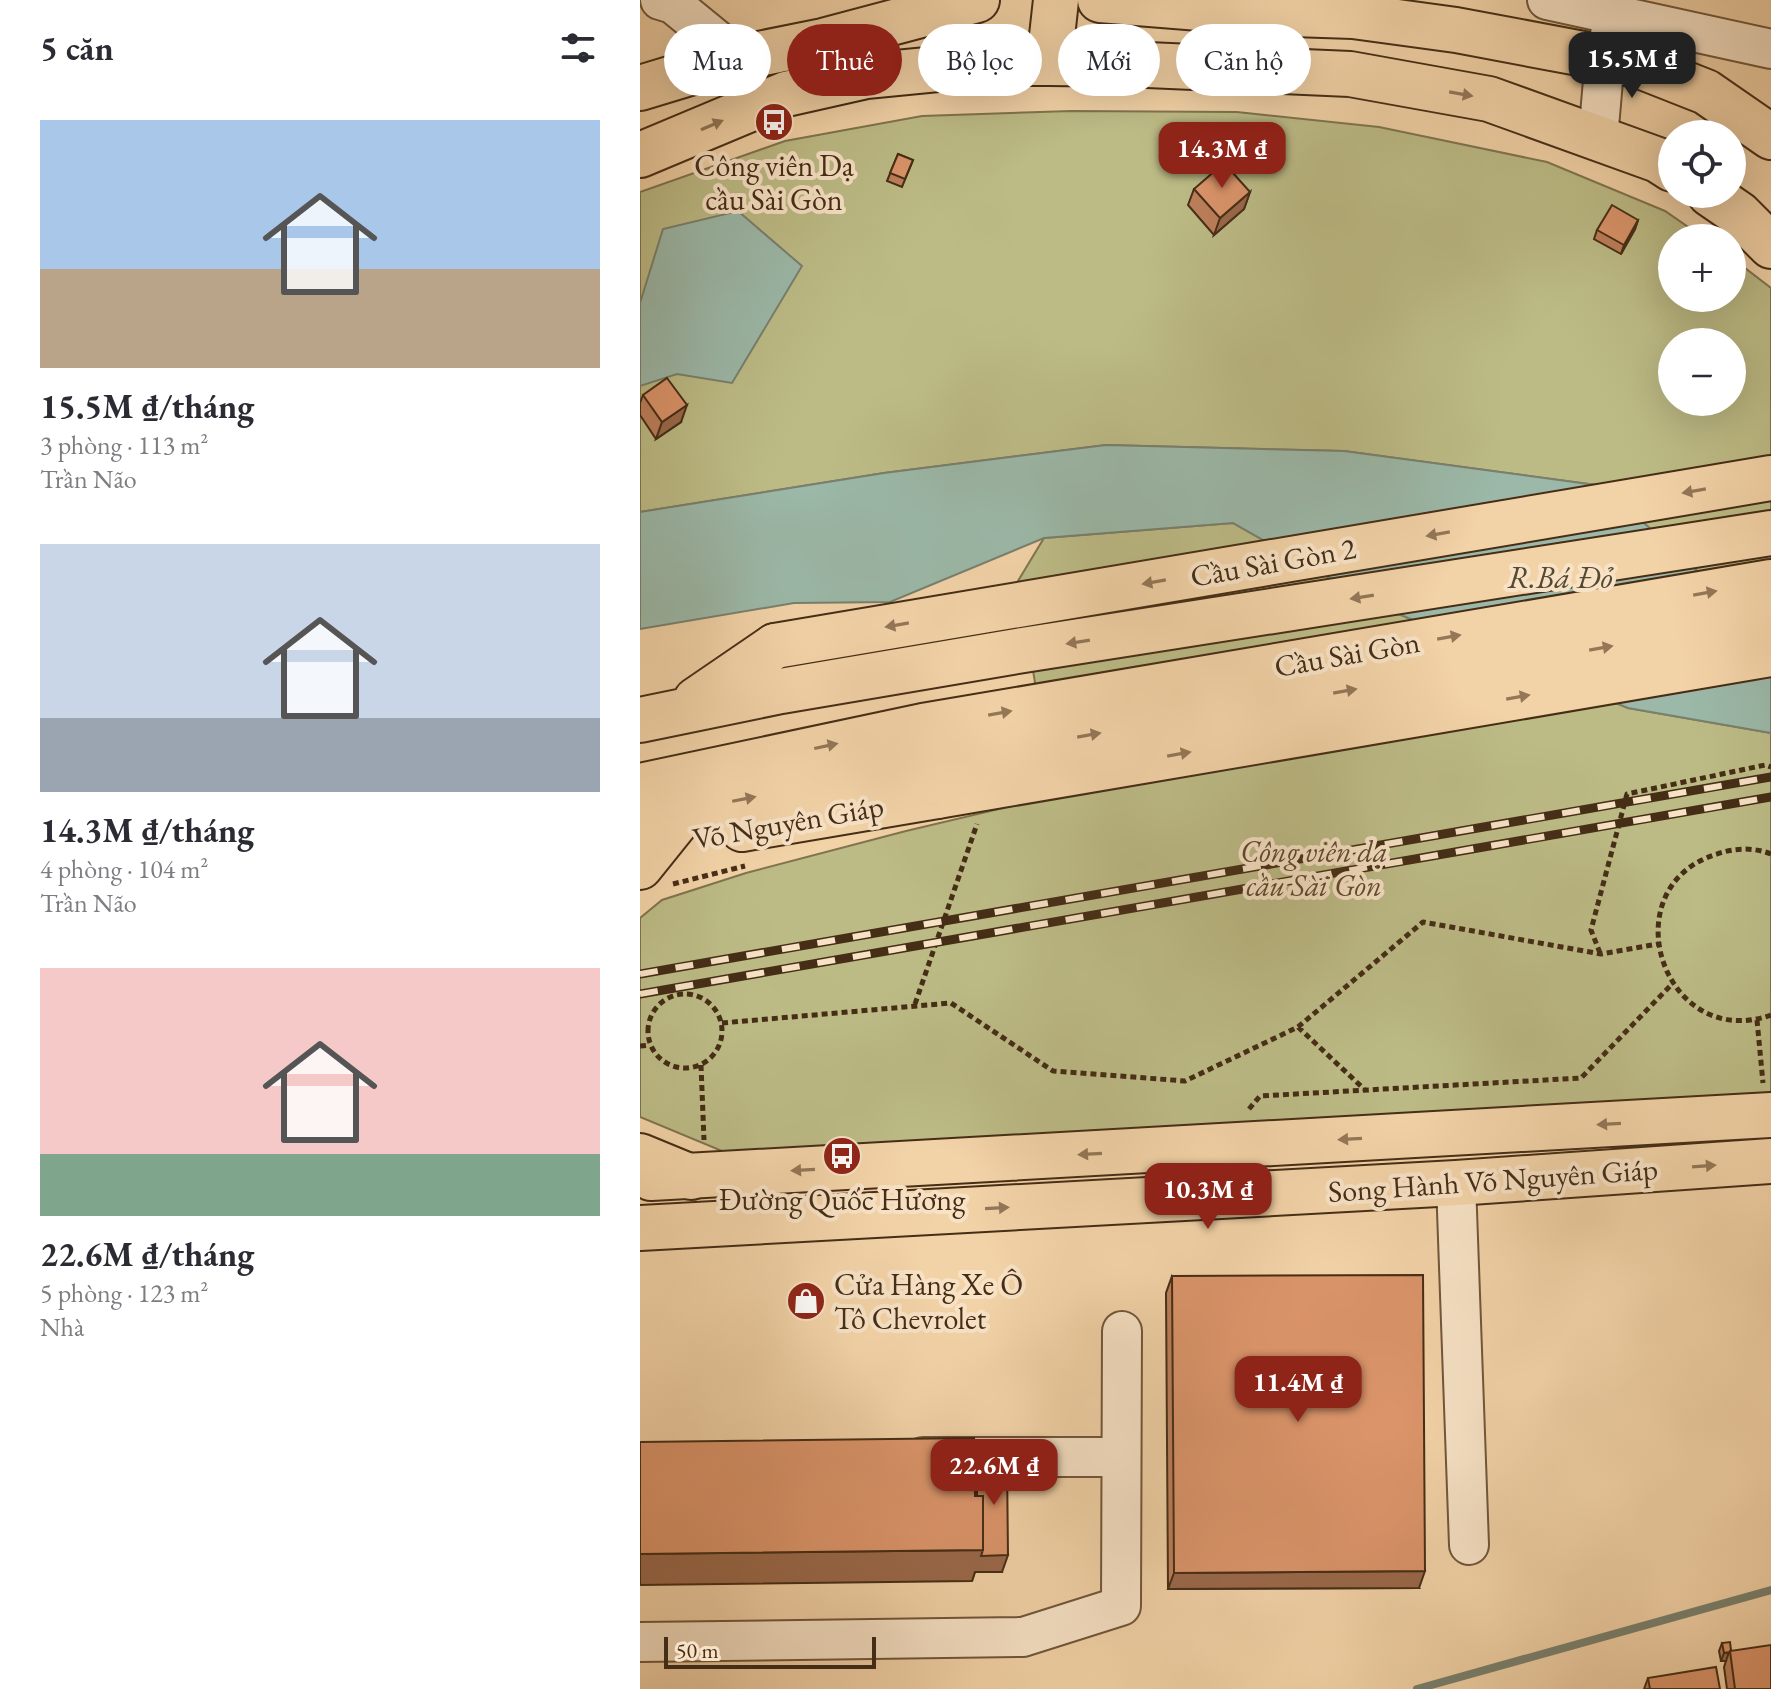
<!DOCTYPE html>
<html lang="vi">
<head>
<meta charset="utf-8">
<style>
  :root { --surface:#fff; --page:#f2f2f3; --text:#2b2b33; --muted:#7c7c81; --accent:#8f2418 }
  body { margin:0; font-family:"EB Garamond",serif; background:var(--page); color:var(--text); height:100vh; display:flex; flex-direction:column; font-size:30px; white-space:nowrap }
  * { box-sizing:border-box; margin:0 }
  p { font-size:26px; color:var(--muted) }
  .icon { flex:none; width:44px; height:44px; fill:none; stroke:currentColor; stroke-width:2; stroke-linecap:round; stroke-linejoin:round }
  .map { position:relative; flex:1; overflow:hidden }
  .details { display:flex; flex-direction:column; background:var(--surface); width:640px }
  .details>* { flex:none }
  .top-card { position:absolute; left:24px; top:24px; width:760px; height:72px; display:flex; gap:16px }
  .controls { position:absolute; left:1018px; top:120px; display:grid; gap:16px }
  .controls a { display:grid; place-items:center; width:88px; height:88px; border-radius:50%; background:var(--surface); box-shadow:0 8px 32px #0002; font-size:40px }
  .scale { position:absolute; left:24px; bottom:20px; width:212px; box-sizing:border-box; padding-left:8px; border:4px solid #452d16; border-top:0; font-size:22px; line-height:28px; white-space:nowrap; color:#452d16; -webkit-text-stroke:6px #f7e2c6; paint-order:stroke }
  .price { position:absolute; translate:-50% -68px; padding:0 18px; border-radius:16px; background:var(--accent); color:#fff; font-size:26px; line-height:52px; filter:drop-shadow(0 2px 4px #0008) }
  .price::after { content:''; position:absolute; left:50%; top:48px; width:24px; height:18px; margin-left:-12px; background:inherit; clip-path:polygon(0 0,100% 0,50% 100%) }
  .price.on { background:#222; color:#fff }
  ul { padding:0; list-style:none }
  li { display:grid; align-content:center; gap:16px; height:424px; padding:0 40px }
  li span { display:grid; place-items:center; height:248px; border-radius:0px; color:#555 }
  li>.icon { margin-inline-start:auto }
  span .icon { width:144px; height:144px; fill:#fffc; stroke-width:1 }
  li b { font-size:34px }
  h2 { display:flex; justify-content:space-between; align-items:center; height:96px; padding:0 40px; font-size:34px }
  .tag { padding:0 28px; border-radius:36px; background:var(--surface); box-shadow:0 8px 32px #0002; font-size:28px; line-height:72px }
  .tag.on { background:var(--accent); color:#fff }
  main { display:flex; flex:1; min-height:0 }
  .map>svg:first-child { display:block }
</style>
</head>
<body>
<main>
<section class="details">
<h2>5 căn<svg class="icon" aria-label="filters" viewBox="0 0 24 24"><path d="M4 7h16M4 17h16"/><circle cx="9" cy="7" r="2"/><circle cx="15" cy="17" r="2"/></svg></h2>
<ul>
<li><span style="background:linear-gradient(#a9c7e8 60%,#b9a48a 0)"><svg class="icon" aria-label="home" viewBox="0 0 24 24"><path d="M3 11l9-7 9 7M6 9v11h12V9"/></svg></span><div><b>15.5M ₫/tháng</b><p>3 phòng · 113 m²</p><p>Trần Não</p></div></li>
<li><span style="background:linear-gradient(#c9d6e8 70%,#9aa5b1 0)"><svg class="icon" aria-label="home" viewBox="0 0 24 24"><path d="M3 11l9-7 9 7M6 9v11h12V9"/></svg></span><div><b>14.3M ₫/tháng</b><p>4 phòng · 104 m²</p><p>Trần Não</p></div></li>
<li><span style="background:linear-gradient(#f6c9c9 75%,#7fa58c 0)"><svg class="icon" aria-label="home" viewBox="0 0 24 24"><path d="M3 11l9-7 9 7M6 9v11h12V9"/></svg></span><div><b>22.6M ₫/tháng</b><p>5 phòng · 123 m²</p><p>Nhà</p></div></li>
</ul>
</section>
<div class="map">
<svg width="1131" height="1689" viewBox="0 0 1131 1689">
  <rect width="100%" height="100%" fill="#f2d2a7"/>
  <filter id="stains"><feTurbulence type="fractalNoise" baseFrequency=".0025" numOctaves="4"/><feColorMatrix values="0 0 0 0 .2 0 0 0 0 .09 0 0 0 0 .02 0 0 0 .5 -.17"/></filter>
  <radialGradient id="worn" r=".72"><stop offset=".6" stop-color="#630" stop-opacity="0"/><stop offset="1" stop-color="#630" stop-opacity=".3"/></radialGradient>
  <path fill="#bcbb86" stroke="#80744e" stroke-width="2" fill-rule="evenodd" d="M431,111L597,112L739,127L907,162L1025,211L1064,238H1032V298H1092V258L1131,288V624L1056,570L963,486L704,451L466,445L244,473L0,512V192L145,141L282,116ZM1032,342H1092V402H1032Z
    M593,523L739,606L988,708L1131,733V1108L118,1166L0,1117V918L22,900L106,873L266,831L414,796L378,581L404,538Z"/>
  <path fill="#9bb8a8" stroke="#79806e" stroke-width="2" d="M98,211L162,266L92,383L37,374L0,386V303L23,229Z
    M466,445L704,451L963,486L1056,570L1131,624V733L988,708L739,606L593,523L404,538L250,602L154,603L0,629V512L244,473Z"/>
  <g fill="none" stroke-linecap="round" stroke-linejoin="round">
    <path stroke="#79806e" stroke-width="8" d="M777,1689L1131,1590"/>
    <defs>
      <path id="minor" d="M20,0L33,4L99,58
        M907,0L1131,49
        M958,138L965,58L971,30
        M816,1183L829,1545
        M283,1457H481
        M0,1642L383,1637L481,1606L482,1331"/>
      <path id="major" d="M460,0L622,13L713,16L816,30L965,58L1000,66L1066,92L1131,137
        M409,63L416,0
        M0,88L99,58L183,41L337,0
        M0,155L146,94L226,76L359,63H409L485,64L710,74L849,99L1018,160L1032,169
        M1070,194L1099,214L1131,246
        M135,646L1131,478
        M297,796L1131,654
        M11,1178L1131,1115
        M0,1228L816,1183L1131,1161"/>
      <path id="highway" d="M56,700L135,646
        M0,720L141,691L383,650L1131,533
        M0,786L283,726L1131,582
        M0,821L289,762L1131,619
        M102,829L297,796
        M0,867L45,811
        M0,1156L51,1177"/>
    </defs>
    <use href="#minor" stroke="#70563a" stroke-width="42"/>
    <use href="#major" stroke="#452d16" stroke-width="48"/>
    <use href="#highway" stroke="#452d16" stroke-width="48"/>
    <path stroke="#452d16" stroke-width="5" stroke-dasharray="6 4" stroke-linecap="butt" d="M1131,854C1114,847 1094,848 1077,854C969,887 1023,1053 1131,1015
      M33,884L105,866
      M960,953L951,930L987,794L1125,765L1131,767
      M8 1031a37 37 0 1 1 74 0a37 37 0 1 1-74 0Z
      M275,1004L337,824
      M1117,1020L1123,1083
      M82,1023L311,1003L413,1071L545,1081L658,1027L783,922L961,954L1018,944
      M658,1027L724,1089
      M0,1046L10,1045
      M61,1065L64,1140
      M609,1109L620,1096L941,1078L1033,983"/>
    <use href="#minor" stroke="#f7e2c6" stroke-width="38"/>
    <use href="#major" stroke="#f2d2a7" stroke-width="44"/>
    <use href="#highway" stroke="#f2d2a7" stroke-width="44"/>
    <defs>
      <path id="rail" d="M0,974L1131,777
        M0,994L1131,797"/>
    </defs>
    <use href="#rail" stroke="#452d16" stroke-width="9"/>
    <use href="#rail" stroke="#f7e2c6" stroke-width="6" stroke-dasharray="18" stroke-linecap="butt"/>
  </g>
  <path fill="#bc7f5b" stroke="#452d16" stroke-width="2" d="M258,154L273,160L262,187L247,181Z
    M554,189L610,192L604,209L574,235L548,205Z
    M998,220L995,229L981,254L954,239L957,230Z
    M3,395L41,422L16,439L0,415V403Z
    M532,1276L779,1588L528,1589L526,1293Z
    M337,1463L362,1572H335L332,1581L334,1471Z
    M1082,1643L1091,1650L1131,1689H1087L1084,1667L1086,1661H1081L1079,1651Z
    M1008,1678L1080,1689H1004Z"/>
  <path fill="#99684a" stroke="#452d16" stroke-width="2" d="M610,192L604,209L574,235L580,218Z
    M998,220L995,229L981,254L984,245Z
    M47,405L41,422L16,439L22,422Z
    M343,1550L368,1555L362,1572H335L332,1581L0,1585V1554Z
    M785,1571L779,1588L528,1589L534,1573Z
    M1089,1652L1086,1661H1081L1084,1653Z"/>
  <path fill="#db946a" stroke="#452d16" stroke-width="2" d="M258,154L273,160L265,179L250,173Z
    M584,163L610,192L580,218L554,189Z
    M972,205L998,220L984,245L957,230Z
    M27,378L47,405L22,422L3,395Z
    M783,1275L785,1571L534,1573L532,1276Z
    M334,1438L335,1496H343V1550L0,1554V1442Z
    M337,1463H367L368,1555L341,1556L343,1550V1496H337Z
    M1090,1642L1091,1650L1090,1651V1652L1084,1653L1082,1643Z
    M1131,1645V1689H1095L1090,1651Z
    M1076,1667L1080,1689H1010L1008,1678Z"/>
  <defs><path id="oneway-solid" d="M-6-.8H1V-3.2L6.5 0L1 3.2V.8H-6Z" transform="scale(2)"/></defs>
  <g fill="#937757">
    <use href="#oneway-solid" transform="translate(821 94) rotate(10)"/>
    <use href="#oneway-solid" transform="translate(72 125) rotate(-23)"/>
    <use href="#oneway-solid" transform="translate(1054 491) rotate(170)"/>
    <use href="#oneway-solid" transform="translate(798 534) rotate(170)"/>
    <use href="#oneway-solid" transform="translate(514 582) rotate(170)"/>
    <use href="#oneway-solid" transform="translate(1065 593) rotate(-10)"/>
    <use href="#oneway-solid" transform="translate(722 597) rotate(171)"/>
    <use href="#oneway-solid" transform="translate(257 625) rotate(170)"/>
    <use href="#oneway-solid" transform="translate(809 637) rotate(-10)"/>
    <use href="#oneway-solid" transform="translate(438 642) rotate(171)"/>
    <use href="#oneway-solid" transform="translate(961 648) rotate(-10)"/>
    <use href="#oneway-solid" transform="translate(705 691) rotate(-10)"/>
    <use href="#oneway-solid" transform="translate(878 697) rotate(-10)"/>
    <use href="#oneway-solid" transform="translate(360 713) rotate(-10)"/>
    <use href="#oneway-solid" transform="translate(449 735) rotate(-10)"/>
    <use href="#oneway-solid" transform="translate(186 746) rotate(-12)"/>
    <use href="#oneway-solid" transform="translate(539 754) rotate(-10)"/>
    <use href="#oneway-solid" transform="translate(104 799) rotate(-11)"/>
    <use href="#oneway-solid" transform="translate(969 1124) rotate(177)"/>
    <use href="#oneway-solid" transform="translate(710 1139) rotate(177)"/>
    <use href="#oneway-solid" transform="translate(450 1154) rotate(177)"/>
    <use href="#oneway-solid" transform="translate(1064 1166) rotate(-4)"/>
    <use href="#oneway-solid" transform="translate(163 1170) rotate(177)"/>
    <use href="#oneway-solid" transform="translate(357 1208) rotate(-3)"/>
  </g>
  <defs>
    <symbol id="bus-disc" viewBox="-11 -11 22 22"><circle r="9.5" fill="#8f2418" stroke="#f7e2c6"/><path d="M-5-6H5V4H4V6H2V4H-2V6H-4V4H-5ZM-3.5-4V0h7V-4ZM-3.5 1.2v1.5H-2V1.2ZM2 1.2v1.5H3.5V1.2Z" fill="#fff"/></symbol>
    <symbol id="shop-disc" viewBox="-11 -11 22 22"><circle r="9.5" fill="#8f2418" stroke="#f7e2c6"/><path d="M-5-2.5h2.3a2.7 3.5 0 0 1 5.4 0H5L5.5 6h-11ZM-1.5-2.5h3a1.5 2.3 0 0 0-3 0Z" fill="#fff"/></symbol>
  </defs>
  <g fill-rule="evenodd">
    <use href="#bus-disc" x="112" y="100" width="44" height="44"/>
    <use href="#bus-disc" x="180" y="1134" width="44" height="44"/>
    <use href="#shop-disc" x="144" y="1279" width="44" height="44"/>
  </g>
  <g text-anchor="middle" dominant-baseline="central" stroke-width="8" stroke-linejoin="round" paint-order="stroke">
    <g font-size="30" fill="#452d16" stroke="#f7e2c6">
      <text x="134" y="165">Công viên Dạ<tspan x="134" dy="34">cầu Sài Gòn</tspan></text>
      <text x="202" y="1199">Đường Quốc Hương</text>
      <text x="194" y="1284" text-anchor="start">Cửa Hàng Xe Ô<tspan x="194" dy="34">Tô Chevrolet</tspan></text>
    </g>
    <g font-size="30" fill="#452d16" stroke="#f7e2c6">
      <text transform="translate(633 562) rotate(-10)">Cầu Sài Gòn 2</text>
      <text transform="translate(707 654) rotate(-10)">Cầu Sài Gòn</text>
      <text transform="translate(148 822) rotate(-10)">Võ Nguyên Giáp</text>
      <text transform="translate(853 1180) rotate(-4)">Song Hành Võ Nguyên Giáp</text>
    </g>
    <g font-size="30" font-style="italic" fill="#5d492c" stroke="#f7e2c6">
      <text x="674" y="851">Công viên dạ<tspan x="674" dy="34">cầu Sài Gòn</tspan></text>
    </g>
    <g font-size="32" font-style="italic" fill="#564933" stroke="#f7e2c6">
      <text x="920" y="577">R.Bá Đỏ</text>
    </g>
  </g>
  <rect width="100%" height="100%" filter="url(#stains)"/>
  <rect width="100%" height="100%" fill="url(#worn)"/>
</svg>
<div class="controls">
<a><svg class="icon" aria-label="locate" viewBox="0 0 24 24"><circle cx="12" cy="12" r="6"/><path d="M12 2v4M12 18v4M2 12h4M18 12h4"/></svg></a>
<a>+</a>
<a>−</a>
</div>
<div class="scale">50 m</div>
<b class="price on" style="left:992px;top:100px">15.5M ₫</b>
<b class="price" style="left:582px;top:190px">14.3M ₫</b>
<b class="price" style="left:568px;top:1231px">10.3M ₫</b>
<b class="price" style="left:658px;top:1424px">11.4M ₫</b>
<b class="price" style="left:354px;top:1507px">22.6M ₫</b>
<div class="top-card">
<a class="tag">Mua</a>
<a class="tag on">Thuê</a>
<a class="tag">Bộ lọc</a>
<a class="tag">Mới</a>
<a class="tag">Căn hộ</a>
</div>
</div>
</main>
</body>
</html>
